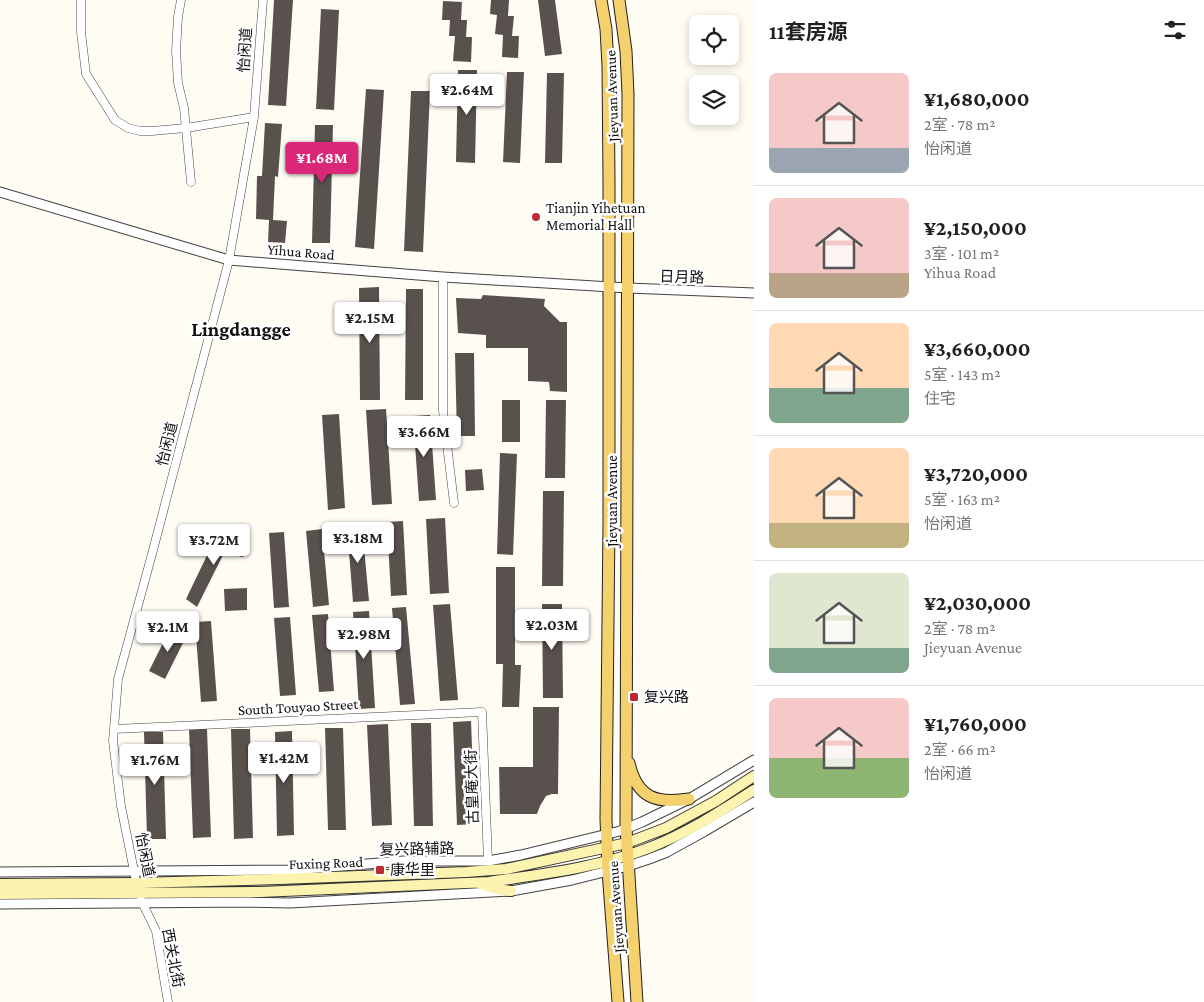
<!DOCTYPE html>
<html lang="zh">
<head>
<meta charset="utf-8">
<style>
  :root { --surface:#fff; --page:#f2f2f2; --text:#202124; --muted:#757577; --line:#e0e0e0; --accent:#db2777 }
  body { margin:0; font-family:"Crimson Pro","Noto Sans SC",serif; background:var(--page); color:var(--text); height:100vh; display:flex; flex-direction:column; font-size:19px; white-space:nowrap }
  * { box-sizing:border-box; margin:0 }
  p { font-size:16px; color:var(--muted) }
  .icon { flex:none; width:28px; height:28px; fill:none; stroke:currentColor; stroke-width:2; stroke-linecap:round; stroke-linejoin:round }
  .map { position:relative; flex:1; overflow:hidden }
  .side { display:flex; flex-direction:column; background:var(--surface); width:450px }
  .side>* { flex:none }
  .fabs { position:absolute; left:689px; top:15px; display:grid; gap:10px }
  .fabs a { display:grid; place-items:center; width:50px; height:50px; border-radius:8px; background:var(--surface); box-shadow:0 2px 8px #0003; font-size:25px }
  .price { position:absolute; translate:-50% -42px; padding:0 11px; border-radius:5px; background:#fff; color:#222; font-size:16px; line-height:32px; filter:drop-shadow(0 1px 2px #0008) }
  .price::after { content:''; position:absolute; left:50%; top:30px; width:15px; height:11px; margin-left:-8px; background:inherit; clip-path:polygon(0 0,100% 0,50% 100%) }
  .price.current { background:var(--accent); color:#fff }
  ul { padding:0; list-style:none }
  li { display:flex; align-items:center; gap:15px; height:125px; padding:0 15px }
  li+li { border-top:1px solid var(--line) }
  li span { display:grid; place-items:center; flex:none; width:140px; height:100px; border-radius:8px; color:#555 }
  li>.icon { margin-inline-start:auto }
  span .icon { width:60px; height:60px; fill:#fffc; stroke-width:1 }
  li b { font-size:21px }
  h2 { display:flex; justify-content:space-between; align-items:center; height:60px; padding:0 15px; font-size:21px }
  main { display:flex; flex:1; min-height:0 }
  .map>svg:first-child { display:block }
</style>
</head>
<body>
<main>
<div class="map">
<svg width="754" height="1002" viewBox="0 0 754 1002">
  <rect width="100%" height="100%" fill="#fffcf4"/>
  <path fill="#59514d" d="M274,0H293L286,106L268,105Z
    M491,0H509L508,16H514L512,36H519L518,58L502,57L503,35L495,34L497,15L490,14Z
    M538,0H555L562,54L545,56Z
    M443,1L462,2L461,20H467L466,37H472L471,62L453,61L455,36H449L450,20H442Z
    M321,9L339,10L334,110L316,109Z
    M458,70H477L475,163L456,162Z
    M507,72H524L520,163L503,162Z
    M547,73H564L562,163H545Z
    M366,89L384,90L374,249L355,247Z
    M411,91H430L423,252L404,251Z
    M265,123L282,124L278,177L275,176L273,220L287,221L285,243L268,242L269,220L256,219L257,176H262Z
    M315,125H333L330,243H312Z
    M379,287L380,400H360L359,288Z
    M406,289H423V400H405Z
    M483,295L545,299L544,306L560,322H567V392L550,391L549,382L528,381V348H486V335L458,333L456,298L481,299Z
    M455,353H474L475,436H457Z
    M502,400H520V442H502Z
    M546,400H566L565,478H545Z
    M386,409L392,504L372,505L366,410Z
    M339,414L345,508L328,510L322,415Z
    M430,415L436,500L419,501L413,416Z
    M500,453L517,454L513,555L497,554Z
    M482,469L484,490L466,491L465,470Z
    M543,491H564L563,586H542Z
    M445,518L449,593L430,594L426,519Z
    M403,521L407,595L391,596L387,522Z
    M362,526L369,601L353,602L347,527Z
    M322,529L329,605L313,607L306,531Z
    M284,532L289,607L274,608L269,533Z
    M226,538L247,543L243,557L224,553L197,607L186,599L212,545Z
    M496,567H515V665H521L519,707H502L503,664H496Z
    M247,588V610L225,611L224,589Z
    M450,604L458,700L440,701L433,605Z
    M542,604H562L563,698H543Z
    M406,607L415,704L400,705L392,608Z
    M369,611L375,708L359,709L353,612Z
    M328,614L334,691L319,692L312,615Z
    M290,617L296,695L280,696L274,618Z
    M211,621L217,701L201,702L195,622Z
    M171,627L187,635L165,679L149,671Z
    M533,707H559L558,794H552L546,796L540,806L537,814H500L499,767H533Z
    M471,721L475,824L457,825L453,722Z
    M411,723H431L433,826H414Z
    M388,724L392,825L372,826L367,725Z
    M325,728H343L346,830H328Z
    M189,729H207L211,837L193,838Z
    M231,729H250L253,838L234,839Z
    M292,731L294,835L277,836L275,732Z
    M144,732H163L166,839H147Z"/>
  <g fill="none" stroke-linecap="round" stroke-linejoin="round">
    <defs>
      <path id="minor" d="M81,0V32L86,74L115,120L128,128L140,131H152L186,128L254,117
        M181,0L178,17L176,51L178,83L184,108L191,182
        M443,277V411L454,503
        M114,729L482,712L488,861
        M137,886L121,806L113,741L118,679L152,554L229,260L254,117L263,0
        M141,900L156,931L168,1002"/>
      <path id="tertiary" d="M0,192L229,260L443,277L628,288L754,293
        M0,872L292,870L404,861H488L521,855L620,831L642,822L689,799L754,760
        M0,904L248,902L290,903L511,891L572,880L628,866L649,859L667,852L705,831L754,802"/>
      <path id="secondary" d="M0,884L136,883L279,879L466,872L506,869L627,843L666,828L716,801L754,776
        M481,884L497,889L511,891
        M0,894L261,892L489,882C541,874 596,868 646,849C684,835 720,812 754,790"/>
      <path id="primary" d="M601,0L606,29L608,66L609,182V522L606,819L608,871L618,1002
        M619,0L626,51L628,94L626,828L637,1002
        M629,763C637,798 656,804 689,799"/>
    </defs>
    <use href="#minor" stroke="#434343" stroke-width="9"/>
    <use href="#tertiary" stroke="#434343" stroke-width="11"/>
    <use href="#secondary" stroke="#323232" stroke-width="12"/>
    <use href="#primary" stroke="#212121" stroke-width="13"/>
    <use href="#minor" stroke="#fff" stroke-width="8"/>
    <use href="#tertiary" stroke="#fff" stroke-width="9"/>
    <use href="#secondary" stroke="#fdf3b1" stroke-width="10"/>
    <use href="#primary" stroke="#f5d16e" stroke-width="11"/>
  </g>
  <g fill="#be2a34" stroke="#fff" stroke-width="2">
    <circle cx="536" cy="217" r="5"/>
    <rect x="629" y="692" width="10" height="10" rx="2.5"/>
    <rect x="375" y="865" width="10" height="10" rx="2.5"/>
  </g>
  <g text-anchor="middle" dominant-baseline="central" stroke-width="5" stroke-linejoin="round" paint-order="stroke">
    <g font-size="15" fill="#101010" stroke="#fff">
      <text transform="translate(245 50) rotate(-86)">怡闲道</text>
      <text transform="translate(612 96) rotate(-92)">Jieyuan Avenue</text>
      <text transform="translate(301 252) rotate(5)">Yihua Road</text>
      <text transform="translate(682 277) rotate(2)">日月路</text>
      <text transform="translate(167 444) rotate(-76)">怡闲道</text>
      <text transform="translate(612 501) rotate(-90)">Jieyuan Avenue</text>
      <text transform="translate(298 707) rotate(-3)">South Touyao Street</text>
      <text transform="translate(472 787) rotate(-92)">古皇庵大街</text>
      <text transform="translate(417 849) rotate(-1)">复兴路辅路</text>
      <text transform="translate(145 855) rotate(79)">怡闲道</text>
      <text transform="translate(326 863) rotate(-2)">Fuxing Road</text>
      <text transform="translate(616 907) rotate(-94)">Jieyuan Avenue</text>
      <text transform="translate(173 958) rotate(79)">西关北街</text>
    </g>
    <g font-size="15" fill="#101010" stroke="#fff" text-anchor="start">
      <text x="546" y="208">Tianjin Yihetuan<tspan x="546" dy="17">Memorial Hall</tspan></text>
      <text x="644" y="697">复兴路</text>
      <text x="390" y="870">康华里</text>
    </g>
    <g font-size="20" font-weight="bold" fill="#101010" stroke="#fff">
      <text x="241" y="329">Lingdangge</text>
    </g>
  </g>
</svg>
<div class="fabs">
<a><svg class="icon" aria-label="locate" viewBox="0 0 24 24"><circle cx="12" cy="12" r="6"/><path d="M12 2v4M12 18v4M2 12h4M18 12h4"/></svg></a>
<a><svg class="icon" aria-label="layers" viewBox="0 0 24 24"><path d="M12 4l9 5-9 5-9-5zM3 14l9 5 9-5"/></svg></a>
</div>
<b class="price" style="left:467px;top:116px">¥2.64M</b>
<b class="price current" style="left:322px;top:184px">¥1.68M</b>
<b class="price" style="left:370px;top:344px">¥2.15M</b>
<b class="price" style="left:424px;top:458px">¥3.66M</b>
<b class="price" style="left:358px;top:564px">¥3.18M</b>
<b class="price" style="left:214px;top:566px">¥3.72M</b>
<b class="price" style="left:552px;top:651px">¥2.03M</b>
<b class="price" style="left:168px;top:653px">¥2.1M</b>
<b class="price" style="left:364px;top:660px">¥2.98M</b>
<b class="price" style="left:284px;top:784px">¥1.42M</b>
<b class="price" style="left:155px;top:786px">¥1.76M</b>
</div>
<section class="side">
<h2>11套房源<svg class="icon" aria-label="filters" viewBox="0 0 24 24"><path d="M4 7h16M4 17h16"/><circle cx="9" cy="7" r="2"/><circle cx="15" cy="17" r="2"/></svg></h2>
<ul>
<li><span style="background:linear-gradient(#f6c9c9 75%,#9aa5b1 0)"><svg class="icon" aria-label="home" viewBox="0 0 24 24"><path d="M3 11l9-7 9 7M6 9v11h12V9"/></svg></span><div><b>¥1,680,000</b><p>2室 · 78 m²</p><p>怡闲道</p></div></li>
<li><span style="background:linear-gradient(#f6c9c9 75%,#b9a48a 0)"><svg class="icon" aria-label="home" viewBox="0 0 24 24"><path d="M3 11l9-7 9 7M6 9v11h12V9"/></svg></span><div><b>¥2,150,000</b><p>3室 · 101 m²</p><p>Yihua Road</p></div></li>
<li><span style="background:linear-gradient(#ffd9b3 65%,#7fa58c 0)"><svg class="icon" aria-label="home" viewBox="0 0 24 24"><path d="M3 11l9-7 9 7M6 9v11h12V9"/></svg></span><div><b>¥3,660,000</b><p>5室 · 143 m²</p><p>住宅</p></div></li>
<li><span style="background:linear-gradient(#ffd9b3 75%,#c2b280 0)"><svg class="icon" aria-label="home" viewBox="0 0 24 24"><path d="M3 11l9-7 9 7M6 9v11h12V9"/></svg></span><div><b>¥3,720,000</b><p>5室 · 163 m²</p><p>怡闲道</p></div></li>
<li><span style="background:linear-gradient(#dfe7d0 75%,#7fa58c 0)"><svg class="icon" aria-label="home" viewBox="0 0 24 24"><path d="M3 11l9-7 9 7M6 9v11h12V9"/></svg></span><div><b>¥2,030,000</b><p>2室 · 78 m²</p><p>Jieyuan Avenue</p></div></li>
<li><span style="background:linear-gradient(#f6c9c9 60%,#8fb573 0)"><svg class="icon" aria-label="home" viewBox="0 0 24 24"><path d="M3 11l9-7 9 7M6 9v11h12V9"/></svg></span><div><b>¥1,760,000</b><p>2室 · 66 m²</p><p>怡闲道</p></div></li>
</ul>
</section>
</main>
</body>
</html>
